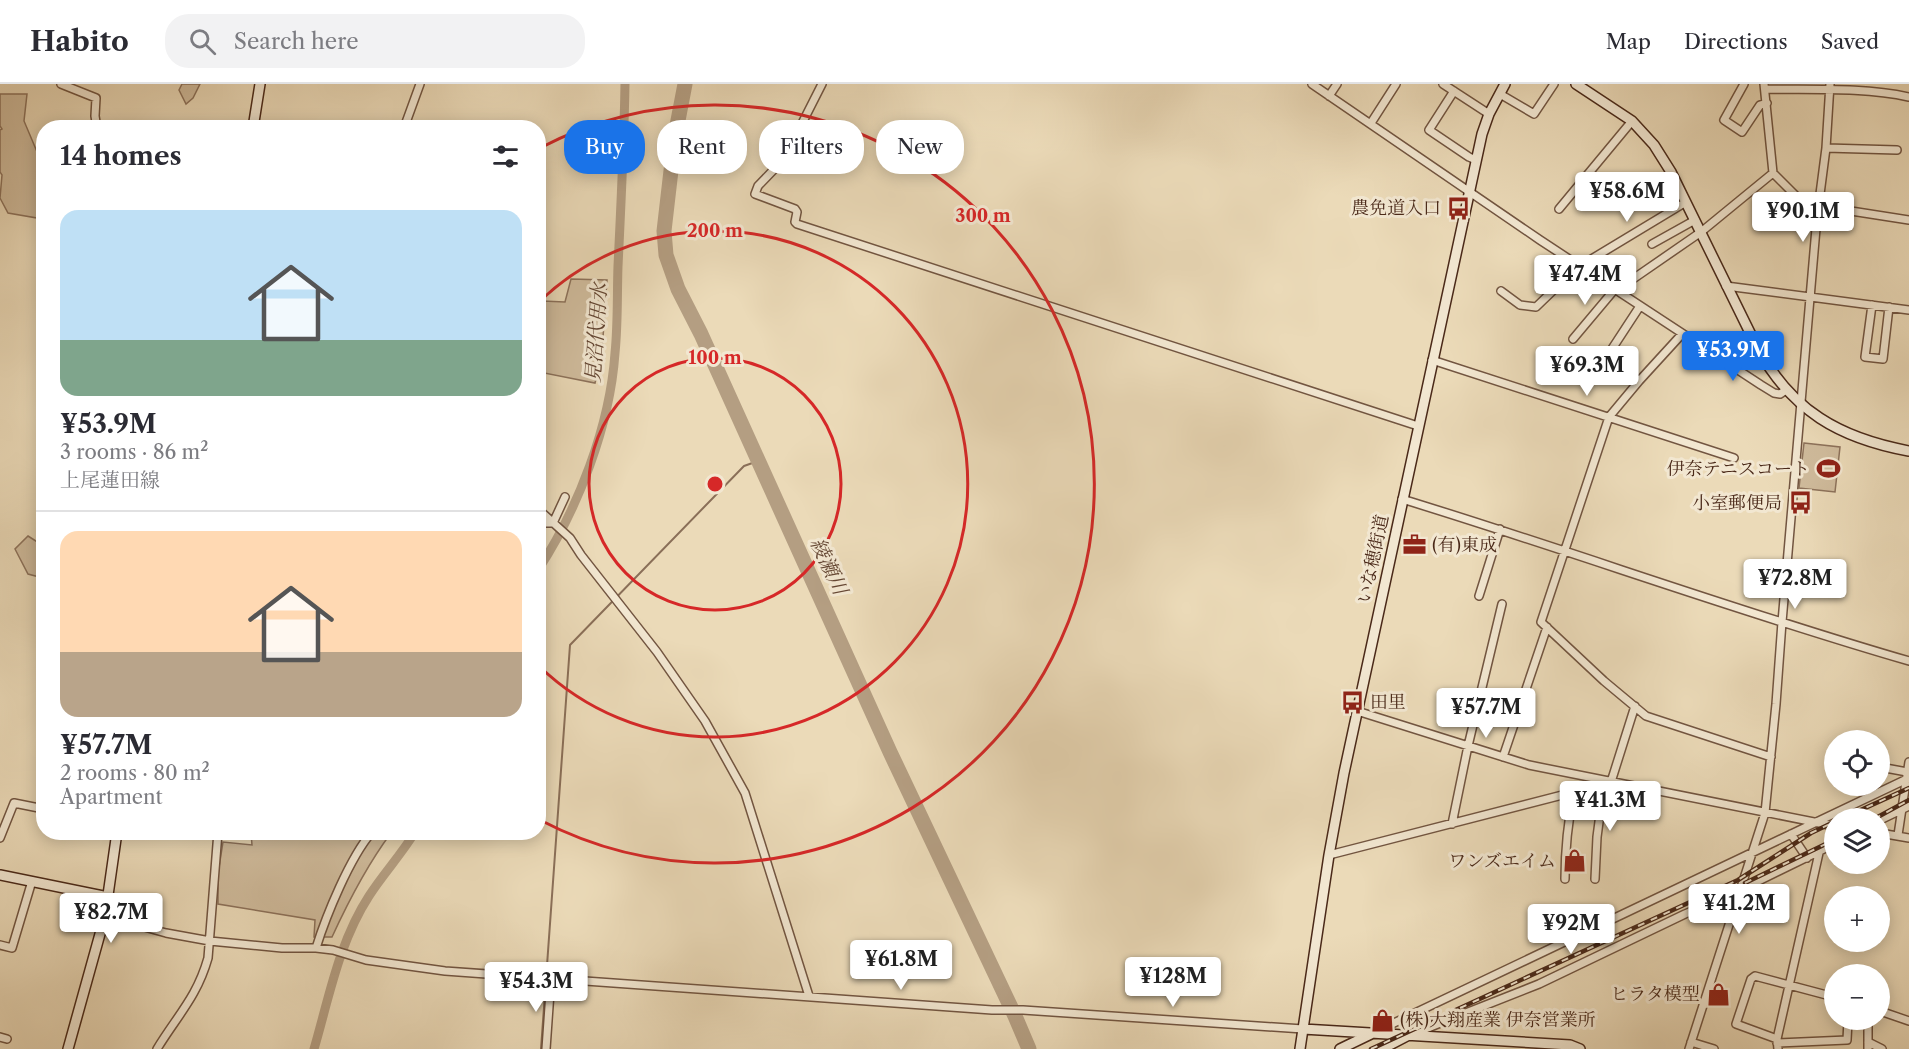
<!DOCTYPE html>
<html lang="en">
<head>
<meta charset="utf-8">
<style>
  :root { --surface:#fff; --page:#f2f2f3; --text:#2b2b33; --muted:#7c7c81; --line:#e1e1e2; --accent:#1a73e8 }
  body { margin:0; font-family:"Libre Caslon Text","Noto Serif JP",serif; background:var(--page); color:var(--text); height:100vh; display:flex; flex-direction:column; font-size:22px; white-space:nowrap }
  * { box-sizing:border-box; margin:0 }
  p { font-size:20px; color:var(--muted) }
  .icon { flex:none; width:33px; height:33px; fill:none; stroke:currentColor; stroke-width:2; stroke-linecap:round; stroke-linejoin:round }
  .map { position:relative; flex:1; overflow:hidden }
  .sheet { position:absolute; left:36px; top:36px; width:510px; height:720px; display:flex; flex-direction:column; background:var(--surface); border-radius:24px; box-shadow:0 3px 15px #0003 }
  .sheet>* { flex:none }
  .banner { position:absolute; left:564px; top:36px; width:570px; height:54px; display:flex; gap:12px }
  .buttons { position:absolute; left:1824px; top:646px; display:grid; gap:12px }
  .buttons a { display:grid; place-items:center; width:66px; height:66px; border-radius:50%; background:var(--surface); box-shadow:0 3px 15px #0003; font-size:30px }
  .price { position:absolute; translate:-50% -51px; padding:0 14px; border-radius:6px; background:#fff; color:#222; font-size:20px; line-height:39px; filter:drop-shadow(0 2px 3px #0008) }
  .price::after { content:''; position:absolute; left:50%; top:36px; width:18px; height:14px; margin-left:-9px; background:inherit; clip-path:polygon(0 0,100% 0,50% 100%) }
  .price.on { background:var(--accent); color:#fff }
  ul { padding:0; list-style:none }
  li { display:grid; align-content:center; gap:12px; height:318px; padding:0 24px }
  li+li { border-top:2px solid var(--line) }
  li span { display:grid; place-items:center; height:186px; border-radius:18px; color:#555 }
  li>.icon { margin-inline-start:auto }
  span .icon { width:108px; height:108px; fill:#fffc; stroke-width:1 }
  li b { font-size:26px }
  h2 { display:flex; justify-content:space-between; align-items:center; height:72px; padding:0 24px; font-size:26px }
  .tag { padding:0 21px; border-radius:24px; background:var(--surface); box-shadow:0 3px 15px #0003; font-size:21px; line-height:54px }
  .tag.on { background:var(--accent); color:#fff }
  header { display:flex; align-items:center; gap:36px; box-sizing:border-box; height:84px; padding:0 30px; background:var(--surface); border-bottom:2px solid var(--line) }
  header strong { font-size:28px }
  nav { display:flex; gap:33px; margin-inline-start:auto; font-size:21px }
  .search { width:420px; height:54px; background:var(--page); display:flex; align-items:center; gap:15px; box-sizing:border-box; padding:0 21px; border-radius:24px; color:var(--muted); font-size:22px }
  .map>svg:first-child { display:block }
</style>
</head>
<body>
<header>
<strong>Habito</strong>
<div class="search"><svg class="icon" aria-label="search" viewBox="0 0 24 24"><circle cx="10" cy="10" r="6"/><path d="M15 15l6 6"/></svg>Search here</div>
<nav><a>Map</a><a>Directions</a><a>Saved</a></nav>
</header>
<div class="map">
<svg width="1909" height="965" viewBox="0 0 1909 965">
  <rect width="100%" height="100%" fill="#ebdab8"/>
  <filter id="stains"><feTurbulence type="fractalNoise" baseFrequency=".00333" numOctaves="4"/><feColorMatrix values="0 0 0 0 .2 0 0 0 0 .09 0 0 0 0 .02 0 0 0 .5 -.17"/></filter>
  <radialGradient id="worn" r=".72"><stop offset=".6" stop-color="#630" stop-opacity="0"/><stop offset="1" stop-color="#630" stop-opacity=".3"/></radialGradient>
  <path fill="#d0bc9d" stroke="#8d725b" stroke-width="1.5" d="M182,0H200L193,14L186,20L179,6Z
    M0,10H27L24,37L43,82V135L8,129L0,114L2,91L0,88V46L2,45L0,42Z
    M571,195L607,196L602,268L595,299L539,288L538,228L542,217L565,218Z
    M1804,359L1840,363L1835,408L1799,404Z
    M28,452L42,461L43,460V494L28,490L15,465Z
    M251,749H391C367,781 349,816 332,853H314L315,836L218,820V790L223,758L252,761Z"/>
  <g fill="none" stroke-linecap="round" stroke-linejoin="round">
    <path stroke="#8a6f58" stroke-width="2" d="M541,965L570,561L744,382L758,377"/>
    <path stroke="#b49e82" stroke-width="9" d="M538,486C578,425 610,342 615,269C618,240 617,211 618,182C621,121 624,61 625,0
      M314,965C329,914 339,858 369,812C383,790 401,771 415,748"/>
    <path stroke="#b49e82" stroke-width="15" d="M685,0L675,52L664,147L666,171L678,205L701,250L890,668L1015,932L1029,965"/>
    <defs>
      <path id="street" d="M61,0L96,14L95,32L97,44
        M822,0L784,75L758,102L755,110L795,125L797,128L795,138L797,140L1418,342
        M1312,0L1540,156L1761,301L1774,309L1780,310L1786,306
        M1443,0L1489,30
        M1744,0L1724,36L1742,48L1760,21L1767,19
        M1764,0L1773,89
        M1765,5C1812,6 1863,3 1909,13
        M1454,7L1429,46L1469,73L1476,76
        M1500,10L1534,30L1554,0
        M1329,12L1337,0
        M1371,39L1396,0
        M404,44L420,0
        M1826,64L1897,66
        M1819,122L1909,136
        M1559,125L1632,37
        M1652,160L1695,136
        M1580,182L1686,118
        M1726,202L1909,226
        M1617,206L1701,148L1773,89L1817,133
        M1501,207L1520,221L1536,223L1563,197L1580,200L1590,188
        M1872,221L1865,273L1883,275L1889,223
        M1682,250L1639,297L1609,333L1541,538L1604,597L1646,632L1771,673
        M1573,255L1615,205
        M1432,276L1734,374
        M1639,297L1606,274L1640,222
        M1402,415C1572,467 1739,528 1909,577
        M538,425L570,454L581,471L657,568L705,637L745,709L809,912
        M538,439H553
        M553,439L565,413
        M1479,512L1500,445
        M1357,627L1529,681L1834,742
        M1503,673L1547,543
        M1880,683L1907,688
        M1611,698L1635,622
        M1880,736L1909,722
        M1452,740L1468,662L1502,520
        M1880,749L1909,754
        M1791,750L1807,774
        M1898,751L1909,678
        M0,754L14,719L44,725
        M1329,771L1609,699
        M1565,795C1565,764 1568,737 1574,707
        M1595,795L1597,753L1604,700
        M105,832L166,849L210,857L282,864H316L333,866L366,876L445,887L992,926H1023L1303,945
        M0,861L12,864L32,797
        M316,864C326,832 350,773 372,748
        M1880,927L1909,937
        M1375,948L1909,694
        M1410,951L1539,900L1685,830L1740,806L1834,760
        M0,953L7,955
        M1777,955L1736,940L1751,895L1755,892L1834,913
        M1691,958L1714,965
        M1868,958L1882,965
        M1777,959L1847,956L1848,936
        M157,965C177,932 197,913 208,874L218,748
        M546,965L551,894
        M1689,965L1765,729L1776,620L1782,538L1817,133L1826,64L1830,0
        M1778,965L1777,955L1819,769
        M1868,965V936"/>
      <path id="secondary" d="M1576,0L1632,37L1654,61L1671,88L1757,263C1792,327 1839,354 1909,367
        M253,44L260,0
        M0,791L108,813
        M1303,945L1570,961L1580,965
        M68,965L105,832L117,748
        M1300,965L1329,771L1344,689L1482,50L1489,30L1505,0
        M1340,965L1371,950
        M1382,965L1407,952"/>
    </defs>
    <use href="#street" stroke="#725541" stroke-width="10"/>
    <use href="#secondary" stroke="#4a2919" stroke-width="12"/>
    <use href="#street" stroke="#f2e7d1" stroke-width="7"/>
    <use href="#secondary" stroke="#f2e7d1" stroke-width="9"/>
    <defs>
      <path id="rail" d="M1841,735L1909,704
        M1874,735L1909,716
        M1745,799L1834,756
        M1371,965L1738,796L1811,749L1834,738"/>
    </defs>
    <use href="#rail" stroke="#4a2919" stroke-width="4.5"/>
    <use href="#rail" stroke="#f2e7d1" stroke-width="2" stroke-dasharray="7" stroke-linecap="butt"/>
  </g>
  <g fill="none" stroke="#d62828" stroke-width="3">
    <circle cx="715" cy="400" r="126"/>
    <path d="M539 218A253 253 0 1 1 539 582"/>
    <path d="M540 64A379 379 0 1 1 540 736"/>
  </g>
  <defs>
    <symbol id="bus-bare" viewBox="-9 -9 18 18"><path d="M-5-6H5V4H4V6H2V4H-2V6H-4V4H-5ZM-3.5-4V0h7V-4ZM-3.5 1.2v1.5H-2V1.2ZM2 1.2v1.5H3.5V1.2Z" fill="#8f2418" stroke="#f2e7d1" stroke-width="2.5" paint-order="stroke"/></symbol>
    <symbol id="stadium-bare" viewBox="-9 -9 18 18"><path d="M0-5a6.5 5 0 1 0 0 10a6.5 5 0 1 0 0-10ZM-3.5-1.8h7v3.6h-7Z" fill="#8f2418" stroke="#f2e7d1" stroke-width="2.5" paint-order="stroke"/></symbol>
    <symbol id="office-bare" viewBox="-9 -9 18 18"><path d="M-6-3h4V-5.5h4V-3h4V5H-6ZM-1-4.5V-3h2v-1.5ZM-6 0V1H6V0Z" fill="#8f2418" stroke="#f2e7d1" stroke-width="2.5" paint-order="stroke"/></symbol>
    <symbol id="shop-bare" viewBox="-9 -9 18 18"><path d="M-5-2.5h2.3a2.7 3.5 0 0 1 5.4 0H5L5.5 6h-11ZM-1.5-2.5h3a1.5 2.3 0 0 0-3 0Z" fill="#8f2418" stroke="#f2e7d1" stroke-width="2.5" paint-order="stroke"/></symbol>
  </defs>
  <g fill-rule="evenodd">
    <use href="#bus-bare" x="1442" y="108" width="33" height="33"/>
    <use href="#stadium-bare" x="1812" y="368" width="33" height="33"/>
    <use href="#bus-bare" x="1784" y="402" width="33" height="33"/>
    <use href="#office-bare" x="1398" y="444" width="33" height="33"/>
    <use href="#bus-bare" x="1336" y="602" width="33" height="33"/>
    <use href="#shop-bare" x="1558" y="760" width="33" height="33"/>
    <use href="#shop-bare" x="1702" y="894" width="33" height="33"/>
    <use href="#shop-bare" x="1366" y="920" width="33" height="33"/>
  </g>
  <g text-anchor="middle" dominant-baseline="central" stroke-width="6" stroke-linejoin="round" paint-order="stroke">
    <g font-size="18" fill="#4a2919" stroke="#f2e7d1" text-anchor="end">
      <text x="1441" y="124">農免道入口</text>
      <text x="1810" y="385">伊奈テニスコート</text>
      <text x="1782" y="419">小室郵便局</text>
      <text x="1432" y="461" text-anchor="start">(有)東成</text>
      <text x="1370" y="618" text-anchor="start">田里</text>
      <text x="1556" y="777">ワンズエイム</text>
      <text x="1700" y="910">ヒラタ模型</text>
      <text x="1400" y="936" text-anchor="start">(株)大翔産業 伊奈営業所</text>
    </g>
    <g font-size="18" fill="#4a2919" stroke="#f2e7d1">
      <text transform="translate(1373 475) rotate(-78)">いな穂街道</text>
    </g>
    <g font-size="20" font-style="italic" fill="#644633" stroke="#f2e7d1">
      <text transform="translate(596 249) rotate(-86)">見沼代用水</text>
      <text transform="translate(829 482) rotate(65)">綾瀬川</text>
    </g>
  </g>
  <circle cx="715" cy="400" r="9" fill="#d62828" stroke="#f2e7d1" stroke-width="3"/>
  <g font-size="18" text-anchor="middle" font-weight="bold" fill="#d62828" stroke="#f2e7d1" stroke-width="6" stroke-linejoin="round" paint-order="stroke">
    <text x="983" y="138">300 m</text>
    <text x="715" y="153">200 m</text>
    <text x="715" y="280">100 m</text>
  </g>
  <rect width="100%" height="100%" filter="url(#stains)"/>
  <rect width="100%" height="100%" fill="url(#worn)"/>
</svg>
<div class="buttons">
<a><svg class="icon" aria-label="locate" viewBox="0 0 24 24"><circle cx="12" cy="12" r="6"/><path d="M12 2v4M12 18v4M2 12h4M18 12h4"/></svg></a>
<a><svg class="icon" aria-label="layers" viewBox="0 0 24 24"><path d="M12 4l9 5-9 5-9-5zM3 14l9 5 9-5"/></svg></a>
<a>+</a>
<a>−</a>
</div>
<b class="price" style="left:1627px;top:139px">¥58.6M</b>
<b class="price" style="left:1803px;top:159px">¥90.1M</b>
<b class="price" style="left:1585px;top:222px">¥47.4M</b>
<b class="price on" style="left:1733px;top:298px">¥53.9M</b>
<b class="price" style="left:1587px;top:313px">¥69.3M</b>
<b class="price" style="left:1795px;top:526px">¥72.8M</b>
<b class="price" style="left:1486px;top:655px">¥57.7M</b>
<b class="price" style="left:1610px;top:748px">¥41.3M</b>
<b class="price" style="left:1739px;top:851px">¥41.2M</b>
<b class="price" style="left:111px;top:860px">¥82.7M</b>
<b class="price" style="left:1571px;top:871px">¥92M</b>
<b class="price" style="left:901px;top:907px">¥61.8M</b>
<b class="price" style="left:1173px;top:924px">¥128M</b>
<b class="price" style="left:536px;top:929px">¥54.3M</b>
<div class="banner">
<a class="tag on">Buy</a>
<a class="tag">Rent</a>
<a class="tag">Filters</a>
<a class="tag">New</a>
</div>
<section class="sheet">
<h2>14 homes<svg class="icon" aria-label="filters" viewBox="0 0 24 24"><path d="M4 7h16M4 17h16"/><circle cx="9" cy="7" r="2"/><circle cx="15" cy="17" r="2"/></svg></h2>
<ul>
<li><span style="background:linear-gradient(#bfe0f5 70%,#7fa58c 0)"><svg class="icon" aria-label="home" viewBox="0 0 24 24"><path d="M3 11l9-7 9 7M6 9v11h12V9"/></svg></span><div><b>¥53.9M</b><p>3 rooms · 86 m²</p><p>上尾蓮田線</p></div></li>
<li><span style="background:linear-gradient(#ffd9b3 65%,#b9a48a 0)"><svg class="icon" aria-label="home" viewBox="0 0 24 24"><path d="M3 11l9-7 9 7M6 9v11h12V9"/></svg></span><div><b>¥57.7M</b><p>2 rooms · 80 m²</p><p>Apartment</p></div></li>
</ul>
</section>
</div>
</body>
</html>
